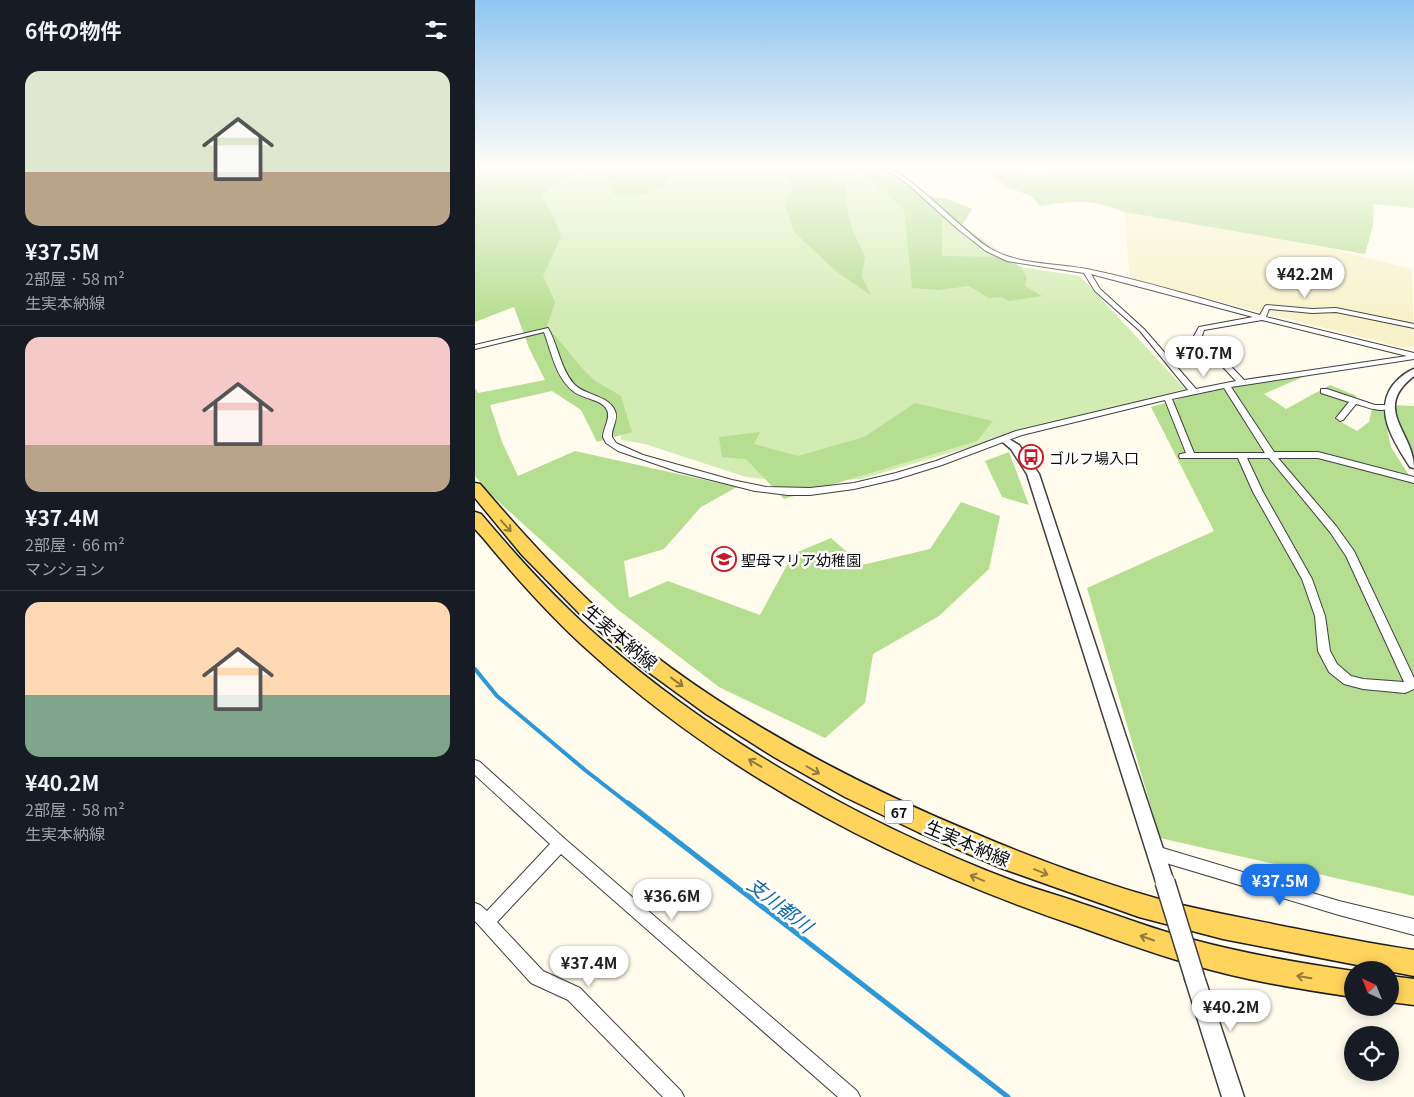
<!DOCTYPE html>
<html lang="ja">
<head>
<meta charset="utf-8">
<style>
  :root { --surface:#171b24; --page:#20242c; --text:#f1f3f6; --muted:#9ea1a6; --line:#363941; --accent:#1a73e8 }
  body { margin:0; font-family:Georgia,"Noto Sans JP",serif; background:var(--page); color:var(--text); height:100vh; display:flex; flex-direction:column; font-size:19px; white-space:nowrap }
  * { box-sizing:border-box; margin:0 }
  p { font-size:16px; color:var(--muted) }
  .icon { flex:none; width:28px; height:28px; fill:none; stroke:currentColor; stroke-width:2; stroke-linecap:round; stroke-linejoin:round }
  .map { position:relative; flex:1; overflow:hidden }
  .details { display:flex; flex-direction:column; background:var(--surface); width:475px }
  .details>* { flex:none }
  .needle { width:32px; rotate:317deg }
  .fabs { position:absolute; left:869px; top:961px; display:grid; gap:10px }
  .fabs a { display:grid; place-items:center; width:55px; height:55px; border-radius:50%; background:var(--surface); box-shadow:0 2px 12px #0003; font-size:25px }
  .price { position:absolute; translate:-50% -42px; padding:0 11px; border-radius:18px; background:#fff; color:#222; font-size:16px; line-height:32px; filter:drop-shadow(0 1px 2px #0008) }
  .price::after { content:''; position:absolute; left:50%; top:30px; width:15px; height:11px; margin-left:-8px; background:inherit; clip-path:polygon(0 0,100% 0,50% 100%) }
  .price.selected { background:var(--accent); color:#fff }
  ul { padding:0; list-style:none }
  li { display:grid; align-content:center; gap:10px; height:265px; padding:0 25px }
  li+li { border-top:1px solid var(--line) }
  li span { display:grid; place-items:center; height:155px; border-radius:15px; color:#555 }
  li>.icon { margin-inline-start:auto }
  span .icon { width:90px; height:90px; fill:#fffc; stroke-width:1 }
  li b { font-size:21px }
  h2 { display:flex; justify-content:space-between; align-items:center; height:60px; padding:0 25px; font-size:21px }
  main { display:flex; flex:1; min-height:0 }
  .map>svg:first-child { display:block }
</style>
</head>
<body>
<main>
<section class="details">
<h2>6件の物件<svg class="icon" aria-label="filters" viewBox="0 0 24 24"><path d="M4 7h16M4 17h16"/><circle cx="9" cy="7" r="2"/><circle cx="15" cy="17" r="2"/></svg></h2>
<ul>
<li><span style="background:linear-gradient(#dfe7d0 65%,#b9a48a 0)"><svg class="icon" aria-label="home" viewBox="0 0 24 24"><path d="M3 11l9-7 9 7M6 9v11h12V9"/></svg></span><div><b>¥37.5M</b><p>2部屋 · 58 m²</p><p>生実本納線</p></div></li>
<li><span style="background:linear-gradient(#f6c9c9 70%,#b9a48a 0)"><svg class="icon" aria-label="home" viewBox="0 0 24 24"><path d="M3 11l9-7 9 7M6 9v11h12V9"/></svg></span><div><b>¥37.4M</b><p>2部屋 · 66 m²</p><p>マンション</p></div></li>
<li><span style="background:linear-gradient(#ffd9b3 60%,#7fa58c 0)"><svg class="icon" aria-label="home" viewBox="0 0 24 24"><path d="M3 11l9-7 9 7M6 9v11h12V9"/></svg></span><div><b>¥40.2M</b><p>2部屋 · 58 m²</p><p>生実本納線</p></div></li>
</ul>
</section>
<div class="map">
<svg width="939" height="1097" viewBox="0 0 939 1097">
  <rect width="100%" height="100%" fill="#fffbed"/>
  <path fill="#f7f2ca" d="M649,212L858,249L937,269L939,346L929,348L655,279Z"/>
  <path fill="#d2ecb3" d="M114,167H406L546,267L605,276L710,389L488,449L386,479L318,482L271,477L170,444L146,440V416L102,383L52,290L61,194L83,184Z
    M693,167H939V178L775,177Z"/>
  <path fill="#b6de91" d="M0,167H117L94,177L66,195L78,215L86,237L68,276L80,302L72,326L107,368L120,381L146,396L157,432L122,442L106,410L77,391L15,405L27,442L43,476L100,451L262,487L226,507L189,549L149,561L154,598L193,581L285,615L318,554L356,538L387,565L455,549L486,502L525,516L514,569L464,616L398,654L390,703L350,738L244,687L142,609L14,493L0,476V388L3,393L70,380L54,348L39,307L0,322Z
    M158,167H205L195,172L189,188C172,193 157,199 138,194L133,177Z
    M308,167H342L347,172L372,184L370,199L377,229L390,257L387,277L396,295L362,272L319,232L310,205L318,188Z
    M379,167H411L405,173L453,196L475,200L497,209L488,224L482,228L467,219V256L523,257L546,267L552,278L550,286L567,296L534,301L526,297L514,298L494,286L463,290L437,288L429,209Z
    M462,167H540L538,170L564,175L580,167H720L759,175L796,173L939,174V208L899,204L898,226L890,254L649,212C613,198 601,201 565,206L556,196L534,188L506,168L478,170Z
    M820,373L830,376L789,394L811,409L855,385L882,396L859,418L882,431L894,422L897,408L908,409L916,447L939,483V896L685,838L612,588L739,531L676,407L760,383Z
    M440,403L518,421L502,441L309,499L271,459L247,457L244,437L285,432L279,444L323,456L389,437Z
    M917,405L939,406V455Z
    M534,452L554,505L527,497L510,461Z"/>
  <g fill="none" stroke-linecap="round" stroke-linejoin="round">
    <path stroke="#2e98d7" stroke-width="4" d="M0,669L22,696L110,770L155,805"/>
    <path stroke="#2e98d7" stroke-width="5" d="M153,803L533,1097"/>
    <defs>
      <path id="minor" d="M408,167C429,167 491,235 516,249C544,265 581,263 612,269C670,281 728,299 785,315L790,306L792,305L837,309L861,308L939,324V328L861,312L837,313L794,309L791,317L939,353V359L756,387L799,452H843L939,477V483L843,458H803L861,526L879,551L939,678V689L930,693L888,689L869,684L854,672L843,651L840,616L827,579L778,492L763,458H705L704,456L705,454L711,453L690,400L547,435L467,465L422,479L379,489L335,495H313L280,491L201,471L143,451L131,443L128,437C128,429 136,418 132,410C127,399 107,399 98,391C81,378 76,351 69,332L0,349V345L73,328C83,345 85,368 99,384C110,396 134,395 140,411C144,419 136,428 137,437L141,443L168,455L257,480L291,487L335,488L379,483L421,473L461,461L541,431L713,390L665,331L620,291L609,273L532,261L511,251L484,230L434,185ZM616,274L778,317L724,327L719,336L761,381L721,389L669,329L625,289ZM787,320L932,356L769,380L727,336L729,330ZM749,388L790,453H719L697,399ZM772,458H794L855,532L871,556L929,682L888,679L876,676L862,664L855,651L850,616L837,579L788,492Z
        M846,389H852L900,405H913L917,407C907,414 892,407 881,404L868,420L865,421L861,418L874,402L846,393Z
        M0,760L5,762L90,839L382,1091L385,1097H363L86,854L22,922L68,971L105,988L206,1091L209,1097H188L93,1000L56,983L0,921V903L5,905L12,911L75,844L0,775Z
        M681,846L864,901L939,919V935L864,915L681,860L676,858L674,853L676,848Z"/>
      <path id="tertiary" d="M939,369V376C896,409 939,432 939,468L935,467C920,443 898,412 918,385C923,379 931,372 939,369Z
        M529,436L544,445L564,474L699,882L696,888L690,891L684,888L681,882L552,474L536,449L524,439Z
        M720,969L727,972L730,979L769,1097H747L710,979L713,972Z"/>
      <path id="primary" d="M0,483L5,484C40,525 76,565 115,602C226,703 362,776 499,833C560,859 623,882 687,900C728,911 770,918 812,927C855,935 896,944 939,950V976L748,939L664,917L526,868L443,832L370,797L299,757L231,714L165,666L104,613L47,555L0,498Z
        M0,512L6,514C44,559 84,603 128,641C248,745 393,826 541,882C563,890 586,896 608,904C645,916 681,930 719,940C771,954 824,963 878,971V997C823,989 768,980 715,964C677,953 641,940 605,927C426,867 257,780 116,653C77,618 42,579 9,539L0,529Z
        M915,976L939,979V1005L915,1002Z"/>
    </defs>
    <use href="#minor" stroke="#404040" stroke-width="2"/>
    <use href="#tertiary" stroke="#404040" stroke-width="3"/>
    <use href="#primary" stroke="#1e1e1e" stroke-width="3"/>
    <use href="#minor" fill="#fff" fill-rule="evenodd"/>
    <use href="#tertiary" fill="#fff" fill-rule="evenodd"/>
    <use href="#primary" fill="#ffd45d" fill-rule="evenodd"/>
    <defs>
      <path id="tertiary-bridge" d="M690,882L720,979"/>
    </defs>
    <use href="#tertiary-bridge" stroke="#404040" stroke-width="22" stroke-linecap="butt"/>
    <use href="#tertiary-bridge" stroke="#fff" stroke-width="19"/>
  </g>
  <defs><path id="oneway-shaft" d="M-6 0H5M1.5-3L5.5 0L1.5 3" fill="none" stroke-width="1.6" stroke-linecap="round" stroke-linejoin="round" transform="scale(1.25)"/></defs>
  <g stroke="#927a39">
    <use href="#oneway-shaft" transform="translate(31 526) rotate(48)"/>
    <use href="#oneway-shaft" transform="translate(202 682) rotate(36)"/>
    <use href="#oneway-shaft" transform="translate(280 763) rotate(-149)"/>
    <use href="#oneway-shaft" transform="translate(338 770) rotate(30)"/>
    <use href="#oneway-shaft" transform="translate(566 872) rotate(22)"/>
    <use href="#oneway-shaft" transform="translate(502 878) rotate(-158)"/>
    <use href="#oneway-shaft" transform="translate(672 938) rotate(-161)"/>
    <use href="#oneway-shaft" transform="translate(829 977) rotate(-171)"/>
  </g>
  <linearGradient id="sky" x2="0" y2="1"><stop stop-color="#90c5f0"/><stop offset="0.52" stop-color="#fffdf7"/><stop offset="1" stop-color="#fffdf7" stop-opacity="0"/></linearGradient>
  <rect width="939" height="320" fill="url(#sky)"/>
  <defs>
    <symbol id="bus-ring" viewBox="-11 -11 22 22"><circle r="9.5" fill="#fff" stroke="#c71a26" stroke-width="1.5"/><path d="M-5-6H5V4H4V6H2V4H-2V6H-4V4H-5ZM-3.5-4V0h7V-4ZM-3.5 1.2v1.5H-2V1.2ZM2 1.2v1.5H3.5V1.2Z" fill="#c71a26"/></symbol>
    <symbol id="school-ring" viewBox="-11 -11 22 22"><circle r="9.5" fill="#fff" stroke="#c71a26" stroke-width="1.5"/><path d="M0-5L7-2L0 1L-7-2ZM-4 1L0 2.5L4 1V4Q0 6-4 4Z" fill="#c71a26"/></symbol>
  </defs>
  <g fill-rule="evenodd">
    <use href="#bus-ring" x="542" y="443" width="28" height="28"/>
    <use href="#school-ring" x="235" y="545" width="28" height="28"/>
  </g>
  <g text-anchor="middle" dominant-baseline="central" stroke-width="5" stroke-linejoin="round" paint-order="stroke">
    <rect fill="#fff" stroke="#565656" stroke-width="1" x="410" y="800.5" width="28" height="23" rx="4"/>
    <g font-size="14" font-weight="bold" fill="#0d0d0d">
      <text x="424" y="812">67</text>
    </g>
    <g font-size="15" fill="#0d0d0d" stroke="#fff" text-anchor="start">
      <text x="574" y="457">ゴルフ場入口</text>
      <text x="266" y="559">聖母マリア幼稚園</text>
    </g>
    <g font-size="18" fill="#0d0d0d" stroke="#fff">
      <text transform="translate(146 636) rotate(40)">生実本納線</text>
      <text transform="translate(493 842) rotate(23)">生実本納線</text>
    </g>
    <g font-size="19" font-style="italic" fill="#0d68a8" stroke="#fff">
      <text transform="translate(306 904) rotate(38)">支川都川</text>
    </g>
  </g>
</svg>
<div class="fabs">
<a><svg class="needle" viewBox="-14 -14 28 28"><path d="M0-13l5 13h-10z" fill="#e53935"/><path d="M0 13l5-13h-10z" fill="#9ea1a6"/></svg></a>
<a><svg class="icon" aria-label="locate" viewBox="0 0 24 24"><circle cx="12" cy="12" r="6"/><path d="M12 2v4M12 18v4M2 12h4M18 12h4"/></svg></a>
</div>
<b class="price" style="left:830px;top:299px">¥42.2M</b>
<b class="price" style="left:729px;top:378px">¥70.7M</b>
<b class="price selected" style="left:805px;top:906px">¥37.5M</b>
<b class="price" style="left:197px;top:921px">¥36.6M</b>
<b class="price" style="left:114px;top:988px">¥37.4M</b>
<b class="price" style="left:756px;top:1032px">¥40.2M</b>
</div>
</main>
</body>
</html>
